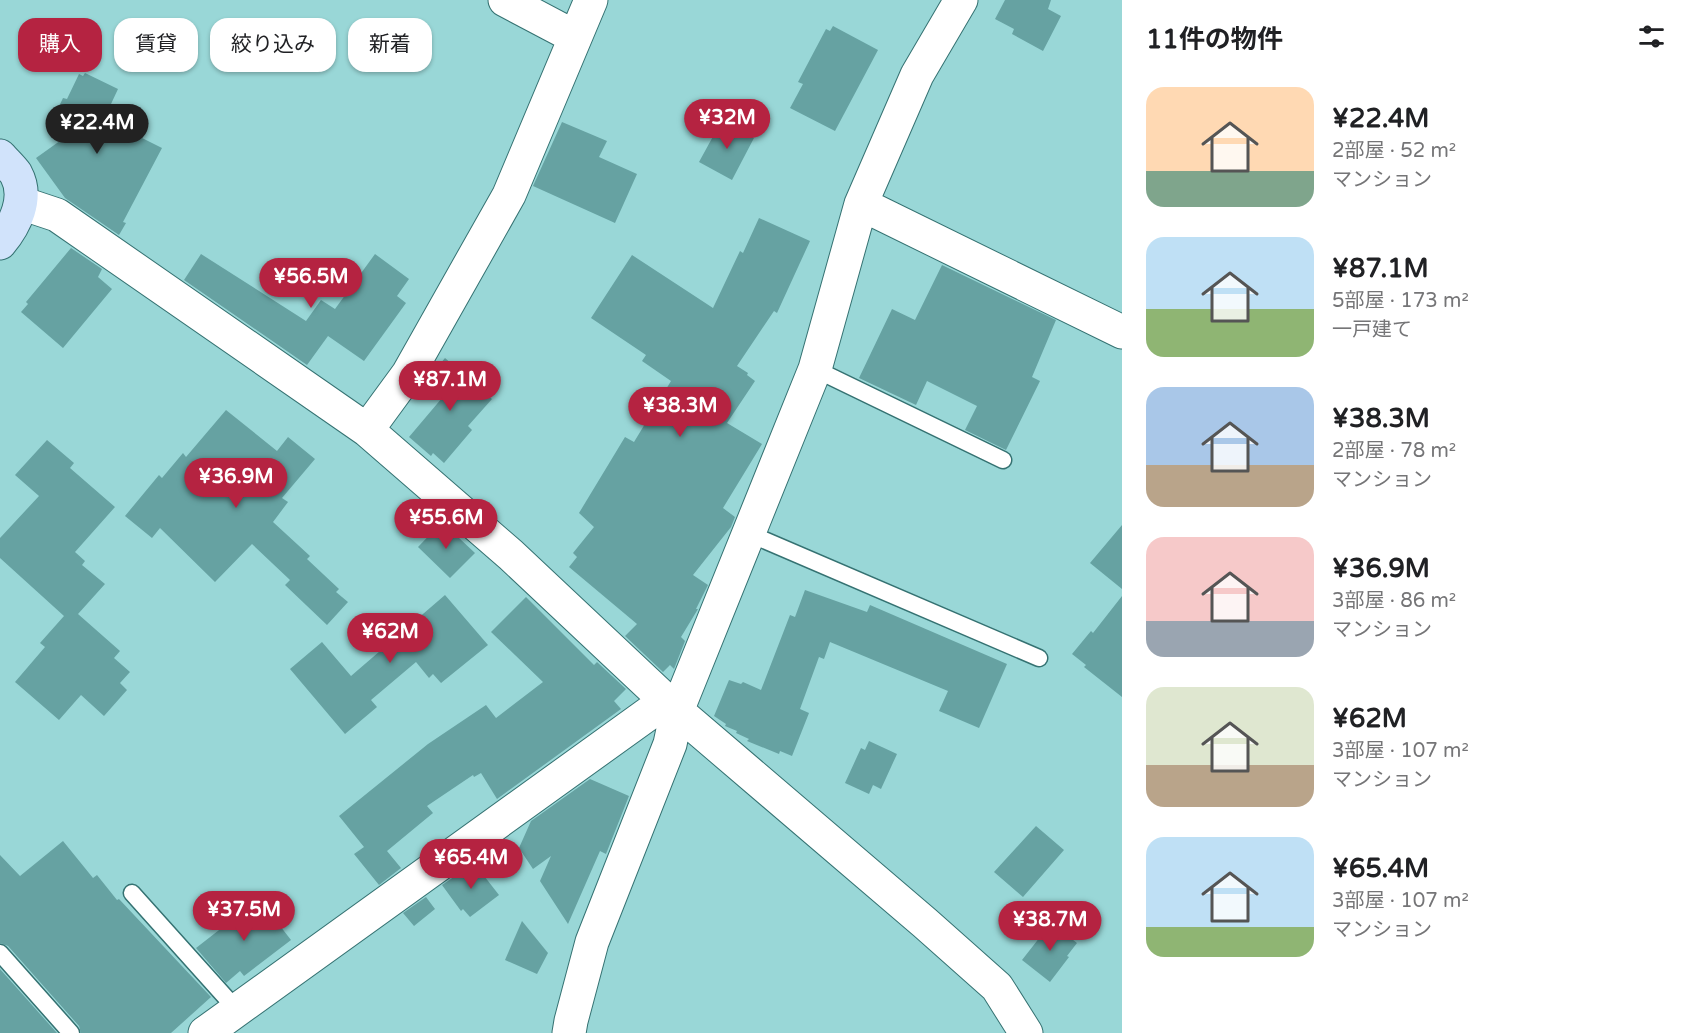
<!DOCTYPE html>
<html lang="ja">
<head>
<meta charset="utf-8">
<style>
  :root { --surface:#fff; --page:#f6f6f6; --text:#202124; --muted:#757577; --accent:#b52341 }
  body { margin:0; font-family:"Varela Round","Noto Sans JP",sans-serif; background:var(--page); color:var(--text); height:100vh; display:flex; flex-direction:column; font-size:22px; white-space:nowrap }
  * { box-sizing:border-box; margin:0 }
  p { font-size:20px; color:var(--muted) }
  .icon { flex:none; width:33px; height:33px; fill:none; stroke:currentColor; stroke-width:2; stroke-linecap:round; stroke-linejoin:round }
  .map { position:relative; flex:1; overflow:hidden }
  .sheet { display:flex; flex-direction:column; background:var(--surface); width:570px }
  .sheet>* { flex:none }
  .hud { position:absolute; left:18px; top:18px; width:570px; height:54px; display:flex; gap:12px }
  .price { position:absolute; translate:-50% -51px; padding:0 14px; border-radius:21px; background:var(--accent); color:#fff; font-size:20px; line-height:39px; filter:drop-shadow(0 2px 3px #0008) }
  .price::after { content:''; position:absolute; left:50%; top:36px; width:18px; height:14px; margin-left:-9px; background:inherit; clip-path:polygon(0 0,100% 0,50% 100%) }
  .price.selected { background:#222; color:#fff }
  ul { padding:0; list-style:none }
  li { display:flex; align-items:center; gap:18px; height:150px; padding:0 24px }
  li span { display:grid; place-items:center; flex:none; width:168px; height:120px; border-radius:18px; color:#555 }
  li>.icon { margin-inline-start:auto }
  span .icon { width:72px; height:72px; fill:#fffc; stroke-width:1 }
  li b { font-size:26px }
  h2 { display:flex; justify-content:space-between; align-items:center; height:72px; padding:0 24px; font-size:26px }
  .tag { padding:0 21px; border-radius:18px; background:var(--surface); box-shadow:0 2px 4px #0004; font-size:21px; line-height:54px }
  .tag.selected { background:var(--accent); color:#fff }
  main { display:flex; flex:1; min-height:0 }
  .map>svg:first-child { display:block }
</style>
</head>
<body>
<main>
<div class="map">
<svg width="1122" height="1033" viewBox="0 0 1122 1033">
  <rect width="100%" height="100%" fill="#99d7d7"/>
  <path fill="#66a2a2" d="M1005,0H1051L1048,9L1061,16L1043,51L1012,34L1014,29L995,19Z
    M833,26L878,50L835,131L790,108L803,84L798,82L826,29L830,31Z
    M85,73L118,89L104,119L162,148L123,222L126,223L119,235L65,198L36,158L71,133L55,126L57,123L52,121L63,98L67,99L79,74L83,76Z
    M722,120L754,138L732,180L699,162Z
    M562,122L607,141L599,157L637,174L615,223L533,186Z
    M759,218L810,241L777,313L774,311L737,366L748,373L747,375L755,381L727,423L762,444L723,508L735,517L731,527L693,575L708,585L696,609H698L681,637L685,641L674,669L670,665L663,672L625,636L637,624L569,567L577,557L573,553L594,527L579,513L625,437L634,442L671,381L642,361L646,355L591,318L632,255L713,308L740,251L743,253Z
    M71,248L102,269L98,277L112,289L63,348L21,312L28,304L26,302Z
    M201,254L306,321L321,300L335,309L375,254L409,279L397,296L406,303L364,361L328,336L307,365L184,280Z
    M942,265L1056,320L1032,377L1040,381L1006,450L965,430L977,406L927,381L916,405L859,378L892,309L915,320Z
    M445,358L492,399L468,426L472,430L444,463L433,453L431,456L409,437L442,398L424,383Z
    M226,410L277,451L288,437L315,459L282,498L288,502L273,522L310,556L307,559L339,589L336,592L348,602L327,625L285,585L290,580L252,544L215,582L160,528L152,538L125,516L159,475L162,478L183,453L186,457Z
    M47,440L74,463L70,468L115,507L75,552L85,561L82,565L105,584L78,614L120,651L114,658L130,672L120,683L127,690L104,716L81,695L59,720L15,682L45,647L40,643L64,616L0,558V538L39,496L15,475Z
    M442,522L475,553L450,578L418,547Z
    M1122,525V589L1090,563Z
    M805,590L867,612L870,605L1007,664L979,728L939,711L948,691L830,642L824,659L819,657L800,709L809,713L792,756L780,751L779,754L747,741L749,739L736,733L737,731L725,726L726,724L714,716L729,680L741,684L743,682L761,690L790,615L795,617Z
    M445,595L488,645L441,683L433,674L429,678L416,662L371,700L377,707L345,734L290,669L322,642L351,676Z
    M1122,596V697L1084,667L1086,665L1072,654L1091,631L1093,633Z
    M526,597L594,665L597,662L626,689L614,701L621,709L497,799L481,773L474,777L473,775L427,806L433,813L387,851L401,868L379,885L354,854L364,847L339,816L428,744L486,705L496,718L543,682L491,632Z
    M869,741L897,754L881,789L873,785L869,794L845,783L861,748L865,750Z
    M590,779L629,796L606,854L600,851L568,924L540,881L551,856L533,869L519,848L531,821Z
    M1036,826L1064,850L1023,897L994,872Z
    M63,841L93,878L97,875L117,900L119,899L211,997L171,1033H81L79,1026L8,946L0,943V855L20,876Z
    M474,863L499,895L470,917L463,909L461,911L442,885Z
    M426,897L435,909L414,926L403,913Z
    M259,899L291,940L244,976L240,971L226,983L196,948Z
    M522,921L548,953L537,974L505,960Z
    M1051,923L1077,943L1067,956L1069,957L1050,982L1022,960Z
    M0,969L57,1033H0Z"/>
  <g fill="none" stroke-linecap="round" stroke-linejoin="round">
    <defs>
      <path id="lane" d="M815,369L1003,460
        M750,534L1039,658
        M132,893L237,1010
        M0,953L71,1033"/>
      <path id="street" d="M505,0L575,37
        M21,203L57,215L367,430L511,555L677,711L925,923L997,987L1026,1033
        M861,204L1122,332
        M367,430L408,374L509,195L591,0
        M205,1033L666,701
        M569,1033L571,1021L592,942L670,744L677,711L815,369L861,204L917,75L961,0"/>
      <path id="secondary" d="M0,156C5,162 12,168 16,174C29,198 15,225 0,243"/>
    </defs>
    <use href="#lane" stroke="#357272" stroke-width="19"/>
    <use href="#street" stroke="#357272" stroke-width="35"/>
    <use href="#secondary" stroke="#357272" stroke-width="35"/>
    <use href="#lane" stroke="#fff" stroke-width="16"/>
    <use href="#street" stroke="#fff" stroke-width="33"/>
    <use href="#secondary" stroke="#d1e3fb" stroke-width="33"/>
  </g>
</svg>
<b class="price" style="left:727px;top:150px">¥32M</b>
<b class="price selected" style="left:97px;top:155px">¥22.4M</b>
<b class="price" style="left:311px;top:309px">¥56.5M</b>
<b class="price" style="left:450px;top:412px">¥87.1M</b>
<b class="price" style="left:680px;top:438px">¥38.3M</b>
<b class="price" style="left:236px;top:509px">¥36.9M</b>
<b class="price" style="left:446px;top:550px">¥55.6M</b>
<b class="price" style="left:390px;top:664px">¥62M</b>
<b class="price" style="left:471px;top:890px">¥65.4M</b>
<b class="price" style="left:244px;top:942px">¥37.5M</b>
<b class="price" style="left:1050px;top:952px">¥38.7M</b>
<div class="hud">
<a class="tag selected">購入</a>
<a class="tag">賃貸</a>
<a class="tag">絞り込み</a>
<a class="tag">新着</a>
</div>
</div>
<section class="sheet">
<h2>11件の物件<svg class="icon" aria-label="filters" viewBox="0 0 24 24"><path d="M4 7h16M4 17h16"/><circle cx="9" cy="7" r="2"/><circle cx="15" cy="17" r="2"/></svg></h2>
<ul>
<li><span style="background:linear-gradient(#ffd9b3 70%,#7fa58c 0)"><svg class="icon" aria-label="home" viewBox="0 0 24 24"><path d="M3 11l9-7 9 7M6 9v11h12V9"/></svg></span><div><b>¥22.4M</b><p>2部屋 · 52 m²</p><p>マンション</p></div></li>
<li><span style="background:linear-gradient(#bfe0f5 60%,#8fb573 0)"><svg class="icon" aria-label="home" viewBox="0 0 24 24"><path d="M3 11l9-7 9 7M6 9v11h12V9"/></svg></span><div><b>¥87.1M</b><p>5部屋 · 173 m²</p><p>一戸建て</p></div></li>
<li><span style="background:linear-gradient(#a9c7e8 65%,#b9a48a 0)"><svg class="icon" aria-label="home" viewBox="0 0 24 24"><path d="M3 11l9-7 9 7M6 9v11h12V9"/></svg></span><div><b>¥38.3M</b><p>2部屋 · 78 m²</p><p>マンション</p></div></li>
<li><span style="background:linear-gradient(#f6c9c9 70%,#9aa5b1 0)"><svg class="icon" aria-label="home" viewBox="0 0 24 24"><path d="M3 11l9-7 9 7M6 9v11h12V9"/></svg></span><div><b>¥36.9M</b><p>3部屋 · 86 m²</p><p>マンション</p></div></li>
<li><span style="background:linear-gradient(#dfe7d0 65%,#b9a48a 0)"><svg class="icon" aria-label="home" viewBox="0 0 24 24"><path d="M3 11l9-7 9 7M6 9v11h12V9"/></svg></span><div><b>¥62M</b><p>3部屋 · 107 m²</p><p>マンション</p></div></li>
<li><span style="background:linear-gradient(#bfe0f5 75%,#8fb573 0)"><svg class="icon" aria-label="home" viewBox="0 0 24 24"><path d="M3 11l9-7 9 7M6 9v11h12V9"/></svg></span><div><b>¥65.4M</b><p>3部屋 · 107 m²</p><p>マンション</p></div></li>
</ul>
</section>
</main>
</body>
</html>
